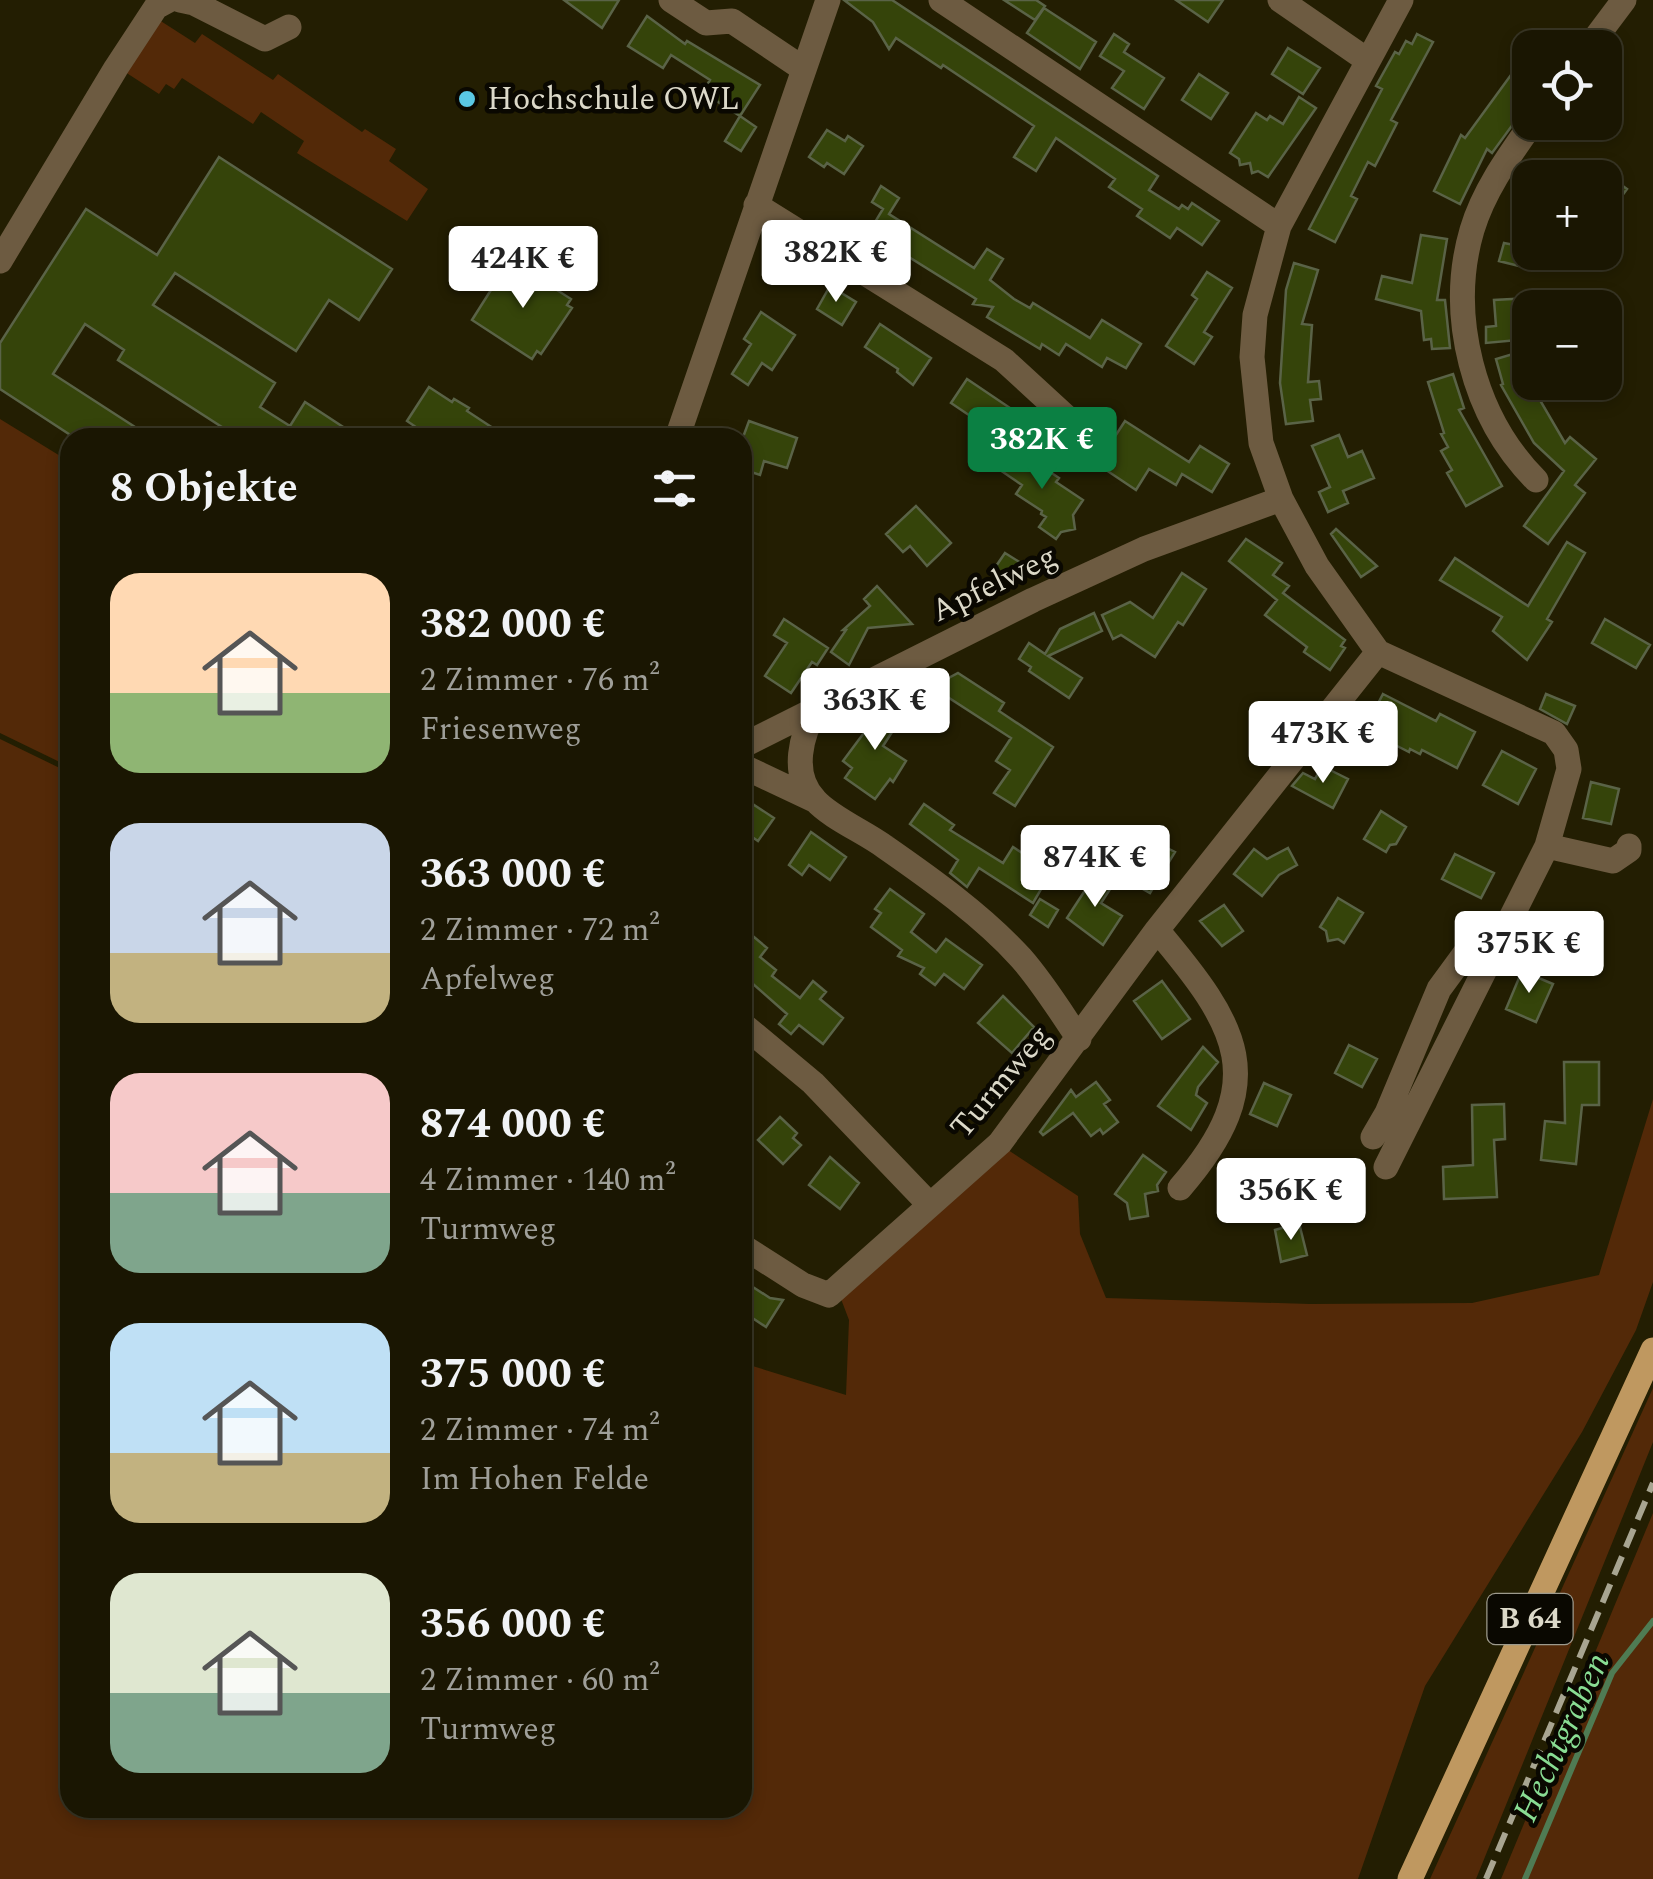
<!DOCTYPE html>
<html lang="de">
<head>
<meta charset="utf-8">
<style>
  :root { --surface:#1a1602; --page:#231f0c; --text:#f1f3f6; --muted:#9f9f99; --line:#383524; --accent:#0b8043 }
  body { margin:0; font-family:Spectral,serif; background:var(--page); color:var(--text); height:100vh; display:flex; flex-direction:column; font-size:38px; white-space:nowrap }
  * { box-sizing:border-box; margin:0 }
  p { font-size:32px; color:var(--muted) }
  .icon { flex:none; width:55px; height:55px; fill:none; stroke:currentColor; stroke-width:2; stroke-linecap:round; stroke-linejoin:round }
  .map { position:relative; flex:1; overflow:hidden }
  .details { position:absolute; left:60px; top:428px; width:692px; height:1390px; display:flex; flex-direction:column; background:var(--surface); border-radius:30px; box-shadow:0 5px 15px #0003,0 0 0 2px var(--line) }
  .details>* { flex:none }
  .buttons { position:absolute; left:1512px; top:30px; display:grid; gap:20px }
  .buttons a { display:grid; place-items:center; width:110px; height:110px; border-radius:20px; background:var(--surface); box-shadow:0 5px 15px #0003,0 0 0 2px var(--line); font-size:50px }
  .price { position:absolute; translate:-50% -85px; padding:0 22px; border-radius:10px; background:#fff; color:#222; font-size:32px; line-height:65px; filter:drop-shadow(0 2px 5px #0008) }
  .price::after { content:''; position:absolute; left:50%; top:60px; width:30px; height:22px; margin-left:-15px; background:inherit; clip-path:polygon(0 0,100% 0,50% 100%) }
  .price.current { background:var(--accent); color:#fff }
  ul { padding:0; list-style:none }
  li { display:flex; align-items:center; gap:30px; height:250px; padding:0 50px }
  li span { display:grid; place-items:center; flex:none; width:280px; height:200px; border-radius:30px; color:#555 }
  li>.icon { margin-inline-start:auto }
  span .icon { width:120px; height:120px; fill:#fffc; stroke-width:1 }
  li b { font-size:42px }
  h2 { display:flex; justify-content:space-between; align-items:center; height:120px; padding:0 50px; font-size:42px }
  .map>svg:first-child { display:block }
</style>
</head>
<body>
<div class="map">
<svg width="1653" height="1879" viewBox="0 0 1653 1879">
  <rect width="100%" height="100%" fill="#231e02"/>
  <path fill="#532908" d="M156,18L195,43L202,34L273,80L278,74L362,132L365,129L396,149L389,161L428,189L407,221L297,153L304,141L261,112L253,124L182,78L174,89L166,84L159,94L122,70Z
    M0,419L70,462V767L0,733Z
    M0,739L70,773V1808H742L743,1363L846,1395L849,1320L841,1299L1008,1150L1078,1196L1080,1234L1106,1298L1310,1304L1472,1303L1599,1275L1653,1099V1282L1636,1330L1582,1432L1425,1686L1358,1879H0Z
    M1653,1388V1442L1476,1879H1430Z
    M1653,1513V1879H1501Z"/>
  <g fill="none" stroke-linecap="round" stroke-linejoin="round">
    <path stroke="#4f7b53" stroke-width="6" d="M1525,1879L1612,1673L1653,1621"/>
  </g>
  <path fill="#35440a" stroke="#5a6347" stroke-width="2.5" d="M564,0H619L602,28Z
    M844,0H892L1158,176L1149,190L1179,209L1182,205L1188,209L1192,203L1219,221L1202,245L1177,228L1170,238L1137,216L1142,209L1109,187L1115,179L1056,138L1036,171L1014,157L1034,126L943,65L941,68L896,38L889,49L873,22Z
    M1004,0H1036L1045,6L1035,20Z
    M1176,0H1223L1208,22Z
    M1044,8L1096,42L1080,69L1027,33Z
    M647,16L685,44L687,41L760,85L740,116L709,96L713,89L707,85L710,80L671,55L663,68L628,46Z
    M1114,34L1129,44L1124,52L1164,78L1144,109L1112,88L1124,71L1100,56Z
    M1417,34L1433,42L1391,120L1397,123L1375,166L1368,162L1351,196L1357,199L1335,242L1309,229L1382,89L1376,86L1395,52L1399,54L1406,41L1412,44Z
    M1288,48L1320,68L1303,94L1272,74Z
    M1530,49V101L1492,153L1487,149L1460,204L1434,191L1461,135L1465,138Z
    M1199,74L1228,93L1211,119L1182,100Z
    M1299,97L1316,108L1268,177L1258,171L1252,173L1250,163L1240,165L1239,159L1230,153L1256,113L1267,120L1270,116L1283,124Z
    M740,116L756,127L741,151L725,141Z
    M827,130L845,141L848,136L863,146L844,174L827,163L824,167L809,157Z
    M219,157L392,269L359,320L329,300L296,351L175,273L153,305L275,383L260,407L290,426L305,402L360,438H239L118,360L124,350L85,324L53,374L152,438H75L0,389V343L86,209L157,255Z
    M1605,173L1627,189L1605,219Z
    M881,186L899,198L889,214L974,268L987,249L1003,259L990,280L1014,299L1030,308L1033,303L1090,338L1102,320L1141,344L1126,368L1107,358L1102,367L1066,344L1059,355L1042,344L1040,349L987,317L993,307L973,304L976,299L896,249L893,254L866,237L883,209L872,202Z
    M1421,235L1447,239L1437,300H1445L1450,348L1432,349L1431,339L1424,340L1421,311L1376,299L1382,276L1412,283Z
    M1504,243L1530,248L1527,268L1499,261Z
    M510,260L571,299L567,305L572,308L541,354L537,351L532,359L472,320Z
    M1294,263L1318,270L1302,324L1312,325L1308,382L1319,381L1321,399L1310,400L1313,421L1286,424L1280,383L1286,290Z
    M1207,272L1232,288L1204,332L1212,337L1194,364L1166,346L1197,299L1192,295Z
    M830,286L856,302L842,325L817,309Z
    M1530,298V339L1486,343V327L1496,326L1494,300Z
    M761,312L795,335L772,370L762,363L748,385L732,374L751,344L744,339Z
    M880,324L931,358L913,385L897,372L898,369L865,347Z
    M1513,354L1565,443L1570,437L1596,459L1575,485L1585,493L1548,544L1524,526L1564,471L1534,443L1501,385L1503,384L1496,359Z
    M1453,374L1464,408L1459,410L1502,486L1466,506L1447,473L1452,470L1441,451L1448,447L1441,434L1444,433L1428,382Z
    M967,379L1010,408L994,432L951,403Z
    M429,387L452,402L454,399L469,408L467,411L508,438H432L407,421Z
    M749,421L797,438L787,468L764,461L760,475L742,469V440Z
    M1125,421L1189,462L1200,446L1229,464L1212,492L1182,474L1176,485L1149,469L1136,490L1097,464Z
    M1339,435L1348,457L1362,451L1374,478L1343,491L1348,503L1328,512L1319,492L1330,487L1312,446Z
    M1012,446L1059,478L1056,482L1083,500L1073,515L1075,529L1061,532L1056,539L1039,527L1046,517L1041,514L1042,511L1016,494L1022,485L997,468Z
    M916,506L951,543L927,566L910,546L903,552L886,534Z
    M1336,529L1377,566L1361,577L1331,534Z
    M1246,539L1282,563L1273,575L1289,586L1283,593L1345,640L1341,646L1345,648L1330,670L1304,652L1307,647L1265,615L1277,600L1229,561Z
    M1567,542L1585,553L1547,619L1552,622L1527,660L1493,631L1502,617L1440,580L1455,558L1528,606Z
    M1005,553L1021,563L1008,583L992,572Z
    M1182,573L1206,589L1183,625L1178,622L1155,657L1121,635L1113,639L1102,615L1130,602L1153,618Z
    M877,586L912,624L868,628L849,665L831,652L846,630H843L870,606L864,599Z
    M1094,613L1102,631L1048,656L1082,678L1069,698L1029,671L1031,667L1019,659L1029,643L1045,654L1060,629Z
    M784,619L828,648L817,665L812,662L791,693L765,676L787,643L774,635Z
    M1605,619L1650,645L1636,668L1592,643Z
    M958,673L1004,703L999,711L1053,747L1015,806L994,793L1010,770L996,761L1011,738L949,698L938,703L930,688Z
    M1383,694L1436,721L1440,714L1475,732L1457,768L1422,750L1420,754L1410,749L1409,752L1352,723L1360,708L1372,715Z
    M1546,694L1575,706L1567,724L1540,709Z
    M880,700L903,715L883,746L906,761L893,782L890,779L875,799L845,778L852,768L843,761L869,726L864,723Z
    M1502,751L1536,769L1518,804L1483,785Z
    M1322,766L1348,779L1333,808L1292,786L1303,773L1315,779Z
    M1591,782L1619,789L1611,824L1583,818Z
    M742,797L774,818L758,841L742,830Z
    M924,804L954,825L950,830L1003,863L1013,847L1033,860L1036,856L1054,867L1033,903L979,868L967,887L950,873L958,860L910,824Z
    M1381,811L1406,827L1396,844L1390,845L1386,852L1364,839Z
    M811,832L846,857L830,880L809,865L802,875L789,865Z
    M1159,844L1175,852L1150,893L1122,877L1141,845L1154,852Z
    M1288,848L1297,865L1279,875L1262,896L1234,874L1254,849L1267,859Z
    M1455,854L1494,873L1481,898L1442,879Z
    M1097,872L1114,883L1101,903L1122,916L1103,945L1067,918Z
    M890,889L924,914L911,932L936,952L946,939L982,965L964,989L944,974L935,985L920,974L924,968L898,956L902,950L871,927L881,913L875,909Z
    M1338,898L1363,913L1344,943L1338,939L1328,941L1326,931L1320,927Z
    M1040,899L1058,910L1048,927L1030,915Z
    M1224,905L1243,931L1222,946L1200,921Z
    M754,937L767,948L760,957L776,970L772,976L800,998L813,981L826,992L820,999L843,1018L823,1044L799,1025L791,1034L779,1024L787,1014L744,976L742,978V944L746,947Z
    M1522,971L1553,984L1536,1022L1506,1009Z
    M1162,981L1190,1019L1162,1039L1134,1001Z
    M1003,996L1034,1027L1012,1053L978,1023Z
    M1349,1045L1377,1059L1362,1087L1335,1073Z
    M1203,1047L1218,1062L1198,1087L1196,1095L1207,1103L1191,1130L1158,1106Z
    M1564,1062H1599V1105H1582L1576,1164L1541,1160L1545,1121L1565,1123Z
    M1096,1082L1110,1100L1104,1104L1118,1122L1103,1134L1100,1129L1091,1136L1073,1113L1043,1135L1040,1132L1071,1090L1076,1097Z
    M1264,1083L1291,1095L1277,1126L1250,1114Z
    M1504,1104L1505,1139L1494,1140L1497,1197L1444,1199L1443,1167L1473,1165L1472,1105Z
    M780,1117L797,1133L793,1138L801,1145L783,1164L758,1140Z
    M1143,1155L1166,1172L1157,1185L1158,1191L1145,1194L1148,1216L1130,1219L1127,1203L1115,1194Z
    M830,1157L859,1183L840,1209L809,1185Z
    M1299,1223L1307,1255L1281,1262L1275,1230Z
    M742,1280L770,1298L783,1300L766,1327L742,1311Z"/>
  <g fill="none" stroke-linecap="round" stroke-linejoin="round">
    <path stroke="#6d5b41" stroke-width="25" d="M180,0L194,3L265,39L289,27
      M671,0L706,23L732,21L802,68
      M941,0L1279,226
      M1280,0L1367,60
      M1588,48L1624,0
      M1533,122C1509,156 1484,190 1472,230C1447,315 1473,417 1536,480
      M756,205L1004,360L1065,416
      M0,261L116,68L156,7L169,0
      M677,438L828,0
      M817,708C801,734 790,774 815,800C831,818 865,832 885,847C931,879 983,916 1021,958C1043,983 1060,1011 1079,1039
      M742,746L1033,600L1144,549L1281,499
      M742,766L814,800
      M1547,846L1613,861L1629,850V846
      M1157,930C1238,1026 1273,1081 1180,1188
      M742,1024L813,1083L930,1205
      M1373,1137L1387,1113L1439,989L1472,944L1498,939
      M1386,1167L1547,846L1569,769L1566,750L1554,733L1378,652L1317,566L1281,499L1261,443L1252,357L1255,315L1279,226L1401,0
      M742,1246L803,1285L829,1295L1000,1143L1157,930L1378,652"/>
    <path stroke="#bf9860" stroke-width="25" d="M1410,1879L1653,1350"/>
    <path stroke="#a8a591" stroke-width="6" stroke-dasharray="20 10" stroke-linecap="butt" d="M1486,1879L1653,1483"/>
  </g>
  <circle fill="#5ac8e5" stroke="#0a0801" stroke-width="4" cx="467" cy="99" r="10"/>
  <g text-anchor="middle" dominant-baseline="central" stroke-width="9" stroke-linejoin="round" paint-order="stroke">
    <rect fill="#0a0801" stroke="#9d9a8d" stroke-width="2.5" x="1487.5" y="1594" width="85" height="50" rx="8"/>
    <g font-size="30" font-weight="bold" fill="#dcd9c9">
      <text x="1530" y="1619">B 64</text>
    </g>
    <g font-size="32" fill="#dcd9c9" stroke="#0a0801" text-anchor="start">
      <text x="487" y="99">Hochschule OWL</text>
    </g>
    <g font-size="32" fill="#dcd9c9" stroke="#0a0801">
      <text transform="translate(994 584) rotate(-26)">Apfelweg</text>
      <text transform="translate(1001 1082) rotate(-50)">Turmweg</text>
    </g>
    <g font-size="35" font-style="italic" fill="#89dd93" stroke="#0a0801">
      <text transform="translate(1562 1737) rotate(-65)">Hechtgraben</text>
    </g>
  </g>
</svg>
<div class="buttons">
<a><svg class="icon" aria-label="locate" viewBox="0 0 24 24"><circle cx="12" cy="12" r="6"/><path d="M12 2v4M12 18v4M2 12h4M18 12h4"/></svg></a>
<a>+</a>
<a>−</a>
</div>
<b class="price" style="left:836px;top:305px">382K €</b>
<b class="price" style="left:523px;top:311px">424K €</b>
<b class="price current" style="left:1042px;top:492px">382K €</b>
<b class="price" style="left:875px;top:753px">363K €</b>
<b class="price" style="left:1323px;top:786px">473K €</b>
<b class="price" style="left:1095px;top:910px">874K €</b>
<b class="price" style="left:1529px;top:996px">375K €</b>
<b class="price" style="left:1291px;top:1243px">356K €</b>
<section class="details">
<h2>8 Objekte<svg class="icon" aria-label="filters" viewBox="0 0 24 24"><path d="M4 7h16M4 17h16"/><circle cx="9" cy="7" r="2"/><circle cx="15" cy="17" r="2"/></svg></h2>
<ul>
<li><span style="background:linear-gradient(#ffd9b3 60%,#8fb573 0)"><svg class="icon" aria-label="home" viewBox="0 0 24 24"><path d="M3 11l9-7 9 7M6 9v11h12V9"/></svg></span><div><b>382 000 €</b><p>2 Zimmer · 76 m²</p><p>Friesenweg</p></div></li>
<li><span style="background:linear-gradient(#c9d6e8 65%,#c2b280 0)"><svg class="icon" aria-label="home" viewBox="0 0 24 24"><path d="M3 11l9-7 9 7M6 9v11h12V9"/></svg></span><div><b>363 000 €</b><p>2 Zimmer · 72 m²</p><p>Apfelweg</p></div></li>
<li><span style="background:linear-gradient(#f6c9c9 60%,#7fa58c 0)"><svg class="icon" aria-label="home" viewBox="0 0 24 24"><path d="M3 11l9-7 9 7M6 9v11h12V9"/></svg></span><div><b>874 000 €</b><p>4 Zimmer · 140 m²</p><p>Turmweg</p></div></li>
<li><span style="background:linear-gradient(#bfe0f5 65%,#c2b280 0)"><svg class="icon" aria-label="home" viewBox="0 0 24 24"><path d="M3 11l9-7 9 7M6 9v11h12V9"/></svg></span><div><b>375 000 €</b><p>2 Zimmer · 74 m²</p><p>Im Hohen Felde</p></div></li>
<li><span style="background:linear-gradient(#dfe7d0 60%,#7fa58c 0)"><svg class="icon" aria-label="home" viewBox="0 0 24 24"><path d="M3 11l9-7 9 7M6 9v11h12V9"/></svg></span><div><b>356 000 €</b><p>2 Zimmer · 60 m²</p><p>Turmweg</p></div></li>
</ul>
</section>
</div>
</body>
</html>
